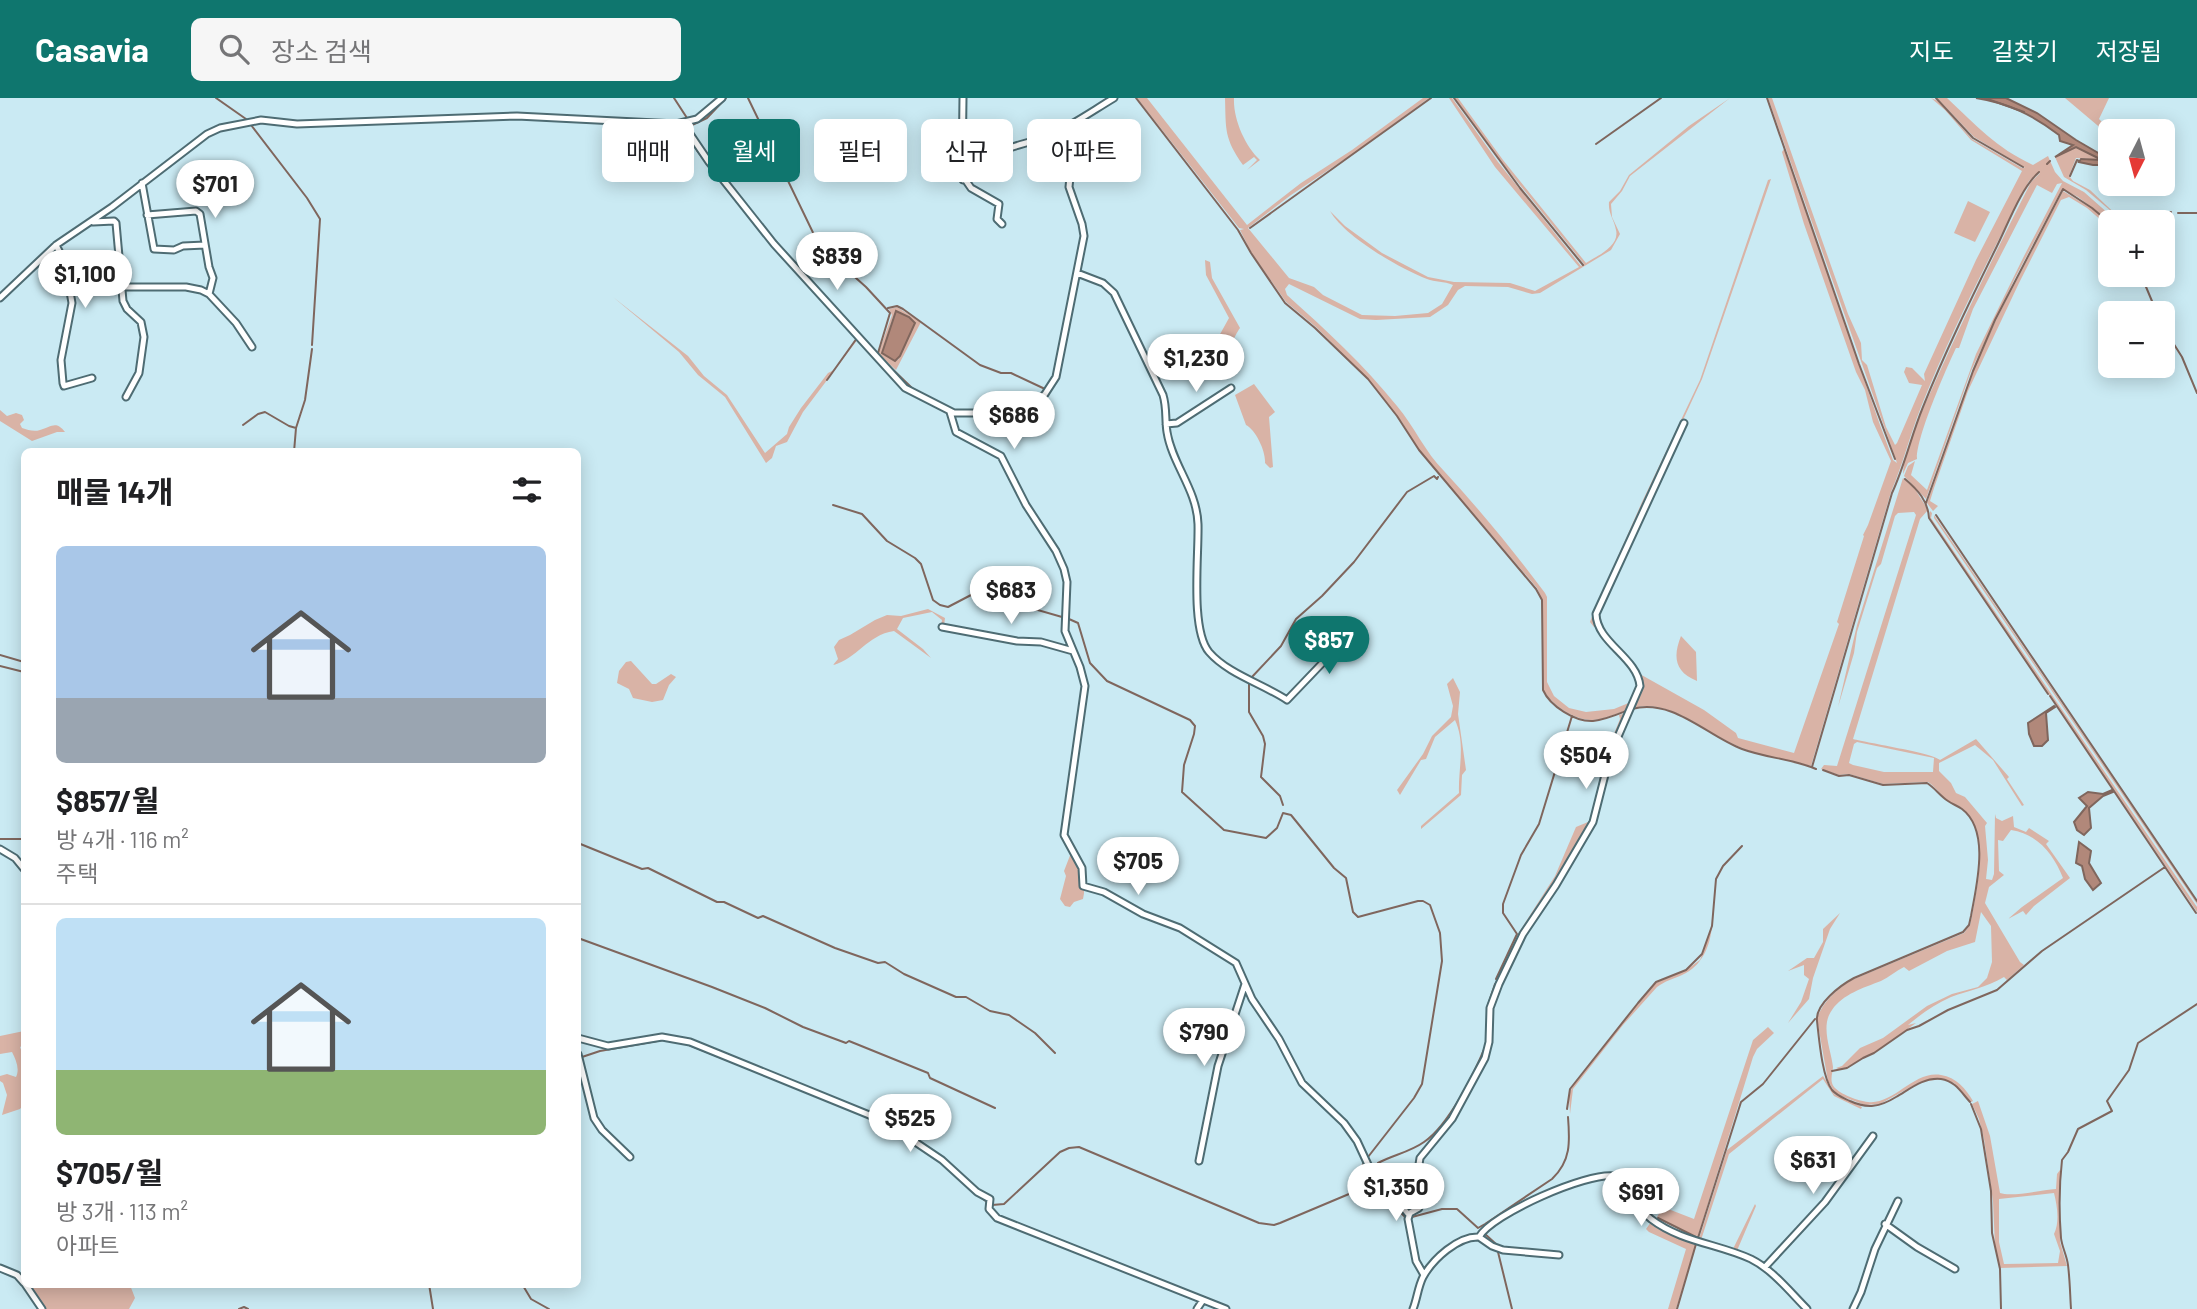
<!DOCTYPE html>
<html lang="ko">
<head>
<meta charset="utf-8">
<style>
  :root { --surface:#fff; --page:#f6f6f6; --text:#202124; --muted:#757577; --line:#e0e0e0; --accent:#0f766e }
  body { margin:0; font-family:Barlow,"Noto Sans KR",sans-serif; background:var(--page); color:var(--text); height:100vh; display:flex; flex-direction:column; font-size:26px; white-space:nowrap }
  * { box-sizing:border-box; margin:0 }
  p { font-size:23px; color:var(--muted) }
  .icon { flex:none; width:38px; height:38px; fill:none; stroke:currentColor; stroke-width:2; stroke-linecap:round; stroke-linejoin:round }
  .map { position:relative; flex:1; overflow:hidden }
  .sheet { position:absolute; left:21px; top:350px; width:560px; height:840px; display:flex; flex-direction:column; background:var(--surface); border-radius:10px; box-shadow:0 4px 18px #0003 }
  .sheet>* { flex:none }
  .banner { position:absolute; left:602px; top:21px; width:665px; height:63px; display:flex; gap:14px }
  .needle { width:46px; rotate:186deg }
  .controls { position:absolute; left:2098px; top:21px; display:grid; gap:14px }
  .controls a { display:grid; place-items:center; width:77px; height:77px; border-radius:10px; background:var(--surface); box-shadow:0 4px 18px #0003; font-size:35px }
  .price { position:absolute; translate:-50% -60px; padding:0 16px; border-radius:24px; background:#fff; color:#222; font-size:23px; line-height:46px; filter:drop-shadow(0 2px 4px #0008) }
  .price::after { content:''; position:absolute; left:50%; top:42px; width:21px; height:16px; margin-left:-10px; background:inherit; clip-path:polygon(0 0,100% 0,50% 100%) }
  .price.current { background:var(--accent); color:#fff }
  ul { padding:0; list-style:none }
  li { display:grid; align-content:center; gap:14px; height:371px; padding:0 35px }
  li+li { border-top:2px solid var(--line) }
  li span { display:grid; place-items:center; height:217px; border-radius:10px; color:#555 }
  li>.icon { margin-inline-start:auto }
  span .icon { width:126px; height:126px; fill:#fffc; stroke-width:1 }
  li b { font-size:30px }
  h2 { display:flex; justify-content:space-between; align-items:center; height:84px; padding:0 35px; font-size:30px }
  .chip { padding:0 24px; border-radius:10px; background:var(--surface); box-shadow:0 4px 18px #0003; font-size:24px; line-height:63px }
  .chip.current { background:var(--accent); color:#fff }
  header { display:flex; align-items:center; gap:42px; box-sizing:border-box; height:98px; padding:0 35px; background:var(--accent); color:#fff }
  header strong { font-size:33px }
  nav { display:flex; gap:38px; margin-inline-start:auto; font-size:24px }
  .search { width:490px; height:63px; background:var(--page); display:flex; align-items:center; gap:18px; box-sizing:border-box; padding:0 24px; border-radius:10px; color:var(--muted); font-size:26px }
  .map>svg:first-child { display:block }
</style>
</head>
<body>
<header>
<strong>Casavia</strong>
<div class="search"><svg class="icon" aria-label="search" viewBox="0 0 24 24"><circle cx="10" cy="10" r="6"/><path d="M15 15l6 6"/></svg>장소 검색</div>
<nav><a>지도</a><a>길찾기</a><a>저장됨</a></nav>
</header>
<div class="map">
<svg width="2197" height="1211" viewBox="0 0 2197 1211">
  <rect width="100%" height="100%" fill="#caeaf3"/>
  <path fill="#d9b3a6" fill-rule="evenodd" d="M1137,0H1147L1247,127L1301,85L1352,52L1423,0H1429L1354,55L1291,97L1248,130L1289,180L1314,189L1323,197L1362,217L1395,218L1428,215L1442,206L1453,187C1444,183 1435,184 1427,181C1399,170 1345,139 1330,113L1345,128L1382,155L1428,179L1454,184L1510,185L1535,193L1579,169L1495,69L1449,0H1452L1498,64L1581,168L1584,166L1502,65L1455,0H1458L1503,62L1586,165C1597,158 1620,148 1616,132C1614,121 1608,116 1609,104L1620,93L1629,77L1689,28L1730,0L1630,78L1622,93L1611,106L1612,119L1620,136L1611,152L1540,195L1532,196L1508,189L1465,188L1458,192L1448,207L1430,219L1376,222L1360,221L1289,186L1285,191L1287,197C1326,232 1364,267 1397,308C1414,328 1425,354 1444,373C1479,411 1513,452 1545,495L1547,499V584L1554,598L1569,610L1586,614L1614,611L1631,604L1630,611C1618,615 1605,621 1593,622C1575,623 1551,607 1543,591L1542,502L1537,490L1419,352L1402,324L1368,281L1316,229L1286,204L1251,154L1240,132L1244,131L1239,130Z
    M1225,0H1234C1233,21 1245,48 1260,62L1247,72L1257,62L1254,59L1243,67C1224,40 1226,32 1225,0Z
    M1768,0H1772L1848,216L1861,245L1862,262L1867,267L1886,329L1895,347L1897,345L1922,287L1909,285L1904,274L1906,269L1912,270L1925,283L1924,276L1976,162L2022,73L1971,42L1945,12L1931,0L1938,3L1972,41L2022,70H2025L1974,39L1937,0H1947C1977,28 1995,49 2033,67L2048,58L2055,74L2063,83L2084,94L2118,124H2111L2078,99L2062,91L2015,180L1971,273L1926,401L1904,378L1908,368L1915,363L1911,377L1927,392L1976,256L2023,160L2062,85L2057,86L2052,95L2037,87L1973,211L1959,250H1956C1946,271 1916,340 1917,361L1908,365L1903,376C1904,350 1925,307 1936,282C1966,215 1998,149 2031,84L2040,75L2039,74L2029,83C1991,156 1952,231 1921,309C1910,337 1903,366 1891,394L1811,668C1789,662 1764,659 1742,650C1707,637 1673,600 1632,610L1641,588L1638,575L1704,612L1736,635L1738,640L1794,655L1839,526L1837,524L1864,438L1863,437L1868,427L1891,363L1873,324L1865,292L1856,274L1804,126L1782,54L1784,51L1880,327L1893,362L1897,365Z
    M2065,0H2109L2099,21L2111,33L2110,38Z
    M610,23L684,26L689,36L774,146L858,241L803,314L787,344L776,348L772,360L766,365L725,299L698,277L679,254L613,199L688,258L704,278L727,297L765,355L787,336L789,329L801,310L828,275L834,272L857,239C795,173 732,107 683,31Z
    M2076,49L2102,62L2076,60L2069,78L2073,83L2090,92L2124,124L2086,92L2064,79L2055,59Z
    M1771,81L1702,281L1602,497L1595,523L1597,529H1594L1590,524L1594,513L1642,404L1700,282L1768,82Z
    M2063,93L2091,110L2110,125V130L2087,110L2069,99L2061,102L2019,185L1968,293L1934,390L1930,403L1938,408L1933,413L1927,405L1973,273L1996,222Z
    M1968,103L1990,114L1975,144L1954,135Z
    M1205,162L1210,164L1212,180L1240,230C1234,238 1232,250 1221,252L1218,245L1221,243L1219,238L1229,220L1206,177Z
    M897,209L921,224L896,272L878,256L892,217L889,211ZM898,213L915,225L898,262L882,255L893,219Z
    M1254,286L1275,314L1269,319L1273,369L1270,370L1265,365C1266,354 1256,332 1246,327L1235,297Z
    M0,312L7,318L16,315L22,317L24,322L20,326L22,330C28,332 34,334 40,332C51,329 56,322 65,334H57L32,343L0,323Z
    M1903,380L1915,391L1928,412L1920,421L1853,641C1868,645 1933,655 1940,662L1976,641L2009,679L2007,681L2024,707L2022,708L1993,662L1975,647L1939,665V673L1951,685L1956,695L1965,699L1987,725L1985,728L1988,762L1986,781L1992,782L1994,776L1995,716L1996,720L2002,723L2013,718L2014,729L2026,734L2029,730L2049,743L2046,746L2070,780L2034,808L2026,817L2023,813L2008,821L2022,809L2063,780C2054,757 2038,736 2011,732L2003,743L1998,742L1999,773L2004,777L1989,789L1985,805L2020,864L2024,867L2007,882L2004,879C1985,890 1970,892 1951,899C1935,906 1921,916 1908,927L1916,925L1874,955L1841,972L1836,970L1842,968L1860,950L1883,940L1927,908L1952,896L1978,889L1987,880L1992,864L1991,828L1981,814L1975,844L1947,853L1909,873L1904,869C1896,873 1889,879 1881,883C1863,890 1843,896 1832,912C1820,928 1831,951 1833,969C1833,975 1829,982 1834,989C1840,996 1858,1003 1868,1004C1894,1007 1914,972 1941,977C1956,979 1966,991 1973,1003L1971,1004L1954,985L1941,981L1920,984L1880,1006L1865,1007L1841,998L1835,995L1828,983L1817,921C1822,904 1839,889 1854,881L1964,835L1970,827L1972,818C1977,788 1991,733 1963,711C1959,707 1953,706 1948,703C1941,698 1936,689 1928,684L1883,686L1849,676L1839,677L1821,671L1824,667L1837,668L1916,417L1914,414L1898,415L1895,418L1881,466L1877,470L1857,534L1854,555L1838,609L1857,527ZM1857,644L1934,660L1933,674H1884L1853,667L1849,665L1854,646Z
    M1930,413L1932,415L1931,420L2197,809V814L1949,450L1930,420Z
    M1934,417L2197,804V806L1934,420Z
    M928,511L945,520L944,528H941L942,522L932,514L903,520L897,531L923,551L931,560L894,533C867,537 857,561 833,567L838,561L834,549L839,542L850,537L875,522L887,517L901,518Z
    M1681,538L1696,554L1697,583C1674,574 1673,558 1681,538Z
    M631,563L652,586H656L671,576L676,579L669,587L663,602L652,604L633,600L629,591L617,585L619,573L626,564Z
    M1453,580L1460,594L1458,616L1466,672L1462,677L1461,697L1421,731V728L1459,695C1458,670 1466,646 1455,622L1435,639L1426,661L1421,662L1400,697L1397,692L1423,656L1432,638L1451,619L1453,608L1447,586Z
    M1629,614L1621,630L1594,719L1563,774L1536,814L1499,884L1497,882L1518,836L1555,778L1576,729L1588,724L1590,721L1606,655L1620,621L1619,617Z
    M1071,755C1081,770 1087,784 1083,801L1074,804L1070,809L1065,808L1060,801L1066,778L1064,773Z
    M1840,815L1830,831L1813,880L1809,901L1788,925L1801,904L1809,881L1804,877V867L1788,873L1807,860H1814L1823,844V831Z
    M1712,828C1710,849 1702,868 1682,877C1673,881 1665,883 1657,889L1623,927L1573,991L1570,1016L1569,996L1574,986L1620,927L1656,885L1686,872L1700,862Z
    M1768,929L1774,935L1757,951L1753,959L1698,1138L1692,1137L1657,1119L1663,1109L1694,1121L1753,942Z
    M24,933V947L20,949L24,960V1006L20,1011L2,1017L7,997L3,985L0,983V978L7,976L16,979C20,971 16,962 12,954L0,956V938Z
    M1823,978L1834,996L1862,1009L1861,1011L1834,998L1823,981L1729,1056L1701,1142L1733,1151L1755,1106L1756,1108L1736,1155L1694,1143L1655,1123L1656,1120L1691,1140L1699,1141L1727,1052Z
    M1978,1003L1990,1038L2000,1095C2012,1099 2041,1092 2056,1091L2057,1076L2060,1072V1144L2067,1168L2000,1170L1995,1148L1993,1103L1984,1041L1979,1021L1972,1006ZM2054,1095C2057,1107 2060,1124 2054,1136L2060,1153L2058,1165L2004,1166L1999,1144V1101Z
    M1651,1124L1696,1146L1676,1211H1668L1686,1151L1649,1134L1646,1131Z
    M26,1187H130L135,1200L129,1211H42Z"/>
  <path fill="#b1887a" stroke="#7f665d" stroke-width="2" d="M1976,0H2006L2037,15L2076,42L2100,56L2110,63V67H2093L2079,64L2081,61L2102,62L2076,49L2055,59L2073,47L2060,43L2059,37C2033,17 2008,5 1976,0Z
    M896,213L909,219L915,225L900,258L895,263L882,255Z
    M2054,608L2055,609L2046,615L2048,642L2042,648H2034L2029,636L2028,625Z
    M2112,692L2113,694L2103,698L2089,710L2091,730L2084,737L2077,732L2074,724L2087,708L2079,700L2088,694L2103,696Z
    M2079,744L2091,753L2089,765L2101,785L2093,792L2085,781L2082,768L2076,765Z"/>
  <g fill="none" stroke-linecap="round" stroke-linejoin="round">
    <path stroke="#7f665d" stroke-width="2" d="M216,0L246,21
      M674,0L687,20
      M748,0L819,147L866,189L890,215L878,255
      M1136,0L1238,132L1251,155L1285,205L1315,230L1368,281L1397,318L1419,352L1536,491L1542,502L1543,592C1550,608 1575,624 1593,623C1604,622 1616,617 1626,613
      M1454,0L1520,90L1583,167
      M1767,0L1859,266L1895,361
      M1936,0L1973,40L2023,69
      M1985,0L2024,14
      M251,27L307,100L320,121L312,247
      M653,27L684,30L698,54L727,91
      M690,28L707,20L726,0
      M1596,46L1661,0
      M2047,66L2050,63
      M2070,78L2077,62L2079,63
      M2178,115H2197
      M2157,117L2171,114
      M1250,130L1431,0
      M769,136L880,259
      M2141,177L2157,215
      M888,210L897,208L903,211L980,267L1001,275H1011L1045,291
      M2163,229L2182,259L2197,295
      M884,263L912,290L931,301
      M827,282L857,240
      M243,327L258,316L265,314L289,328L296,330L305,302L312,251
      M294,354L296,330
      M1905,381C1918,392 1928,403 1929,420L2048,596
      M1926,405L1973,273L1995,222L2063,91L2092,110L2110,125
      M833,407L862,416L887,443L915,460L921,466L933,502L940,507L948,509L971,497H986L1062,519
      M1936,417L2197,803
      M1069,521L1078,525L1090,565L1107,583L1190,622L1195,628L1194,636L1184,667L1182,694L1224,732L1266,740L1277,730L1283,715L1291,717L1334,770L1346,780L1353,814L1358,819L1418,803H1423L1430,807L1440,835L1442,863L1422,986L1414,1000L1368,1059
      M0,557L24,564
      M0,568L24,574
      M1251,580L1281,548L1296,521L1322,498L1354,464L1407,394L1434,378L1437,381L1438,379
      M1249,585V614L1263,638L1265,646L1261,679L1280,698L1283,707
      M2050,598L2196,815
      M1632,611C1673,600 1707,638 1742,651C1766,660 1793,661 1816,671
      M1812,669L1892,395C1905,367 1911,338 1923,309C1945,254 1971,201 1997,148C2008,126 2021,90 2039,74
      M1823,672L1839,678L1849,677L1883,687L1927,685C1935,690 1940,698 1948,703C1952,706 1958,708 1962,711C1991,733 1976,789 1971,818L1969,827L1963,834L1854,880C1841,887 1815,906 1817,923C1819,940 1822,979 1832,992C1837,998 1844,1000 1850,1003C1867,1011 1880,1009 1896,999C1910,991 1924,979 1941,981C1955,983 1961,994 1970,1004
      M0,741H24
      M578,745L642,771L648,770L717,804H724L758,820L763,818L835,850L878,865L885,864L904,876L956,899H966L990,913L1009,917L1035,935L1055,955
      M578,840L712,889L765,910L803,929L846,945L849,943L928,975L930,980L995,1010
      M1496,881L1517,836L1503,815V806L1521,757L1539,726L1572,618
      M1488,907L1495,886
      M689,947L784,985
      M582,959L600,953L663,942
      M1832,973L1847,970L1863,960L1874,955L1907,932L1919,928L1948,912L1997,892L2042,853L2165,769
      M1971,1006L1981,1031L1991,1093L1992,1135L2000,1171L2001,1211
      M1567,1011L1570,991L1638,905L1656,884L1686,872L1702,856L1712,828L1716,781L1723,768L1742,748
      M1378,1065C1393,1057 1410,1054 1424,1044C1449,1027 1474,976 1486,947
      M1359,1085L1360,1073L1365,1062
      M970,1091L987,1104
      M992,1107L1004,1106L1060,1054L1069,1050L1079,1049L1259,1125L1274,1127L1280,1125L1368,1088L1381,1094L1406,1120
      M1412,1119L1442,1111H1457L1478,1130L1485,1126L1552,1081C1571,1063 1570,1044 1568,1019
      M1658,1120L1698,1140L1741,1004L1763,986L1815,921
      M1485,1136L1496,1146
      M1498,1154L1512,1211
      M429,1186L433,1211
      M522,1186L531,1201L549,1211
      M239,1211L244,1209L248,1211
      M1677,1211L1696,1146
      M2071,1211C2070,1196 2070,1183 2068,1167C2067,1158 2062,1149 2061,1140C2059,1115 2059,1088 2062,1062L2068,1054L2078,1031L2112,1013L2107,1003L2129,972L2138,945L2197,906"/>
    <defs>
      <path id="minor" d="M963,0L962,77L971,90L999,106L997,121L1002,126
        M686,25L690,36L709,64L774,146L905,290L954,315H980L1008,324L1028,312L1045,296L1056,279L1084,138L1082,126L1069,89L1072,59L1067,28
        M963,82C979,50 1024,49 1053,36C1074,26 1094,12 1114,0
        M142,85L154,151L174,152L183,148L205,147
        M147,117L196,113L200,116L209,169L213,180L209,196
        M93,124L114,123L116,125L123,203L127,211L141,224L144,239L139,275L126,299
        M56,147L65,165L72,205L61,262L63,285L64,288L92,280
        M1077,175L1103,185L1114,195L1163,297C1167,310 1165,322 1167,334C1172,366 1197,392 1198,426C1199,456 1190,531 1209,554C1228,576 1263,586 1287,602L1353,533
        M121,189H186L201,192L209,196L236,225L252,249
        M0,200L56,147L112,109L207,36L220,30L261,22L297,26L517,18L676,26L697,21L722,0
        M950,314L956,334L1001,358L1026,407L1056,453L1064,471L1067,484L1065,533L1080,569L1085,588L1064,737L1082,770L1083,788L1104,794L1143,816L1180,830L1236,865L1252,901L1279,941L1302,985L1344,1025L1357,1043L1370,1071L1409,1117
        M1166,326L1177,325L1231,290
        M942,529L1017,543L1041,544L1073,553
        M0,751L15,760L24,771
        M578,940L608,948L662,939L690,944L884,1023L942,1062L977,1094L990,1101L989,1111L997,1120L1226,1211
        M578,956L594,1020L602,1032L630,1059
        M1199,1063L1218,968L1245,886
        M1885,1126L1917,1149L1955,1171
        M1479,1139C1492,1116 1587,1074 1614,1078C1637,1082 1635,1110 1651,1121C1681,1144 1719,1146 1751,1161C1773,1172 1790,1194 1807,1211
        M1765,1169L1825,1104L1873,1038
        M0,1170L17,1177L24,1185
        M1424,1177L1416,1163L1408,1121L1410,1115L1419,1110L1417,1079L1420,1060L1452,1021L1485,960L1489,944L1490,910L1499,886L1523,836L1556,787L1593,724L1610,657L1640,588C1637,559 1597,545 1596,516L1684,325
        M25,1186L42,1211
        M1197,1211L1203,1202
        M1413,1211C1417,1201 1418,1189 1423,1179C1433,1161 1458,1138 1479,1139L1492,1148L1503,1152L1559,1157
        M1853,1211L1861,1194L1875,1151L1898,1103"/>
    </defs>
    <use href="#minor" stroke="#4e6c73" stroke-width="9"/>
    <use href="#minor" stroke="#fff" stroke-width="5"/>
  </g>
</svg>
<div class="controls">
<a><svg class="needle" viewBox="-14 -14 28 28"><path d="M0-13l5 13h-10z" fill="#e53935"/><path d="M0 13l5-13h-10z" fill="#757577"/></svg></a>
<a>+</a>
<a>−</a>
</div>
<b class="price" style="left:215px;top:122px">$701</b>
<b class="price" style="left:837px;top:194px">$839</b>
<b class="price" style="left:85px;top:212px">$1,100</b>
<b class="price" style="left:1196px;top:296px">$1,230</b>
<b class="price" style="left:1014px;top:353px">$686</b>
<b class="price" style="left:1011px;top:528px">$683</b>
<b class="price current" style="left:1329px;top:578px">$857</b>
<b class="price" style="left:1586px;top:693px">$504</b>
<b class="price" style="left:1138px;top:799px">$705</b>
<b class="price" style="left:1204px;top:970px">$790</b>
<b class="price" style="left:910px;top:1056px">$525</b>
<b class="price" style="left:1813px;top:1098px">$631</b>
<b class="price" style="left:1396px;top:1125px">$1,350</b>
<b class="price" style="left:1641px;top:1130px">$691</b>
<div class="banner">
<a class="chip">매매</a>
<a class="chip current">월세</a>
<a class="chip">필터</a>
<a class="chip">신규</a>
<a class="chip">아파트</a>
</div>
<section class="sheet">
<h2>매물 14개<svg class="icon" aria-label="filters" viewBox="0 0 24 24"><path d="M4 7h16M4 17h16"/><circle cx="9" cy="7" r="2"/><circle cx="15" cy="17" r="2"/></svg></h2>
<ul>
<li><span style="background:linear-gradient(#a9c7e8 70%,#9aa5b1 0)"><svg class="icon" aria-label="home" viewBox="0 0 24 24"><path d="M3 11l9-7 9 7M6 9v11h12V9"/></svg></span><div><b>$857/월</b><p>방 4개 · 116 m²</p><p>주택</p></div></li>
<li><span style="background:linear-gradient(#bfe0f5 70%,#8fb573 0)"><svg class="icon" aria-label="home" viewBox="0 0 24 24"><path d="M3 11l9-7 9 7M6 9v11h12V9"/></svg></span><div><b>$705/월</b><p>방 3개 · 113 m²</p><p>아파트</p></div></li>
</ul>
</section>
</div>
</body>
</html>
